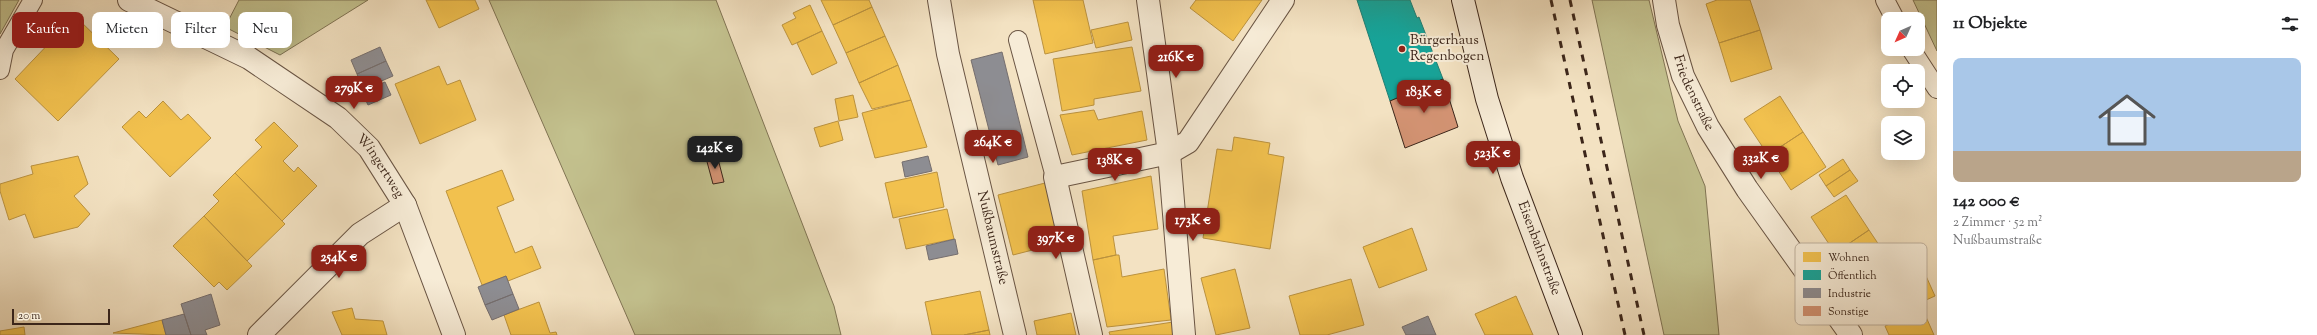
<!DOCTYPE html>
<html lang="de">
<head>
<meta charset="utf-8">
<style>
  :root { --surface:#fff; --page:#f2f2f2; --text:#202124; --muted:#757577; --line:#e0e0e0; --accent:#8f2418 }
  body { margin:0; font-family:"Sorts Mill Goudy",serif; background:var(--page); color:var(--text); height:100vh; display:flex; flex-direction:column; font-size:15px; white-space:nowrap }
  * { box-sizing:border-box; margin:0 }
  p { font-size:13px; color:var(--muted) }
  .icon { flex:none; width:22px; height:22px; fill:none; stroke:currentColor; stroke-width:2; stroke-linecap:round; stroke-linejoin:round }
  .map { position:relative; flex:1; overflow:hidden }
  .sheet { display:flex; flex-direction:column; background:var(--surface); width:380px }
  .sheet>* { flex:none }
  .guide { position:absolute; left:12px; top:12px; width:380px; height:36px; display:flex; gap:8px }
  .needle { width:26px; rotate:225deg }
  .buttons { position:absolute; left:1881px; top:12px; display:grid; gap:8px }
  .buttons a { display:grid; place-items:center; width:44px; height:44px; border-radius:8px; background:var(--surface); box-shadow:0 4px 16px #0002; font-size:20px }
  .scale { position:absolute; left:12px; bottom:10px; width:98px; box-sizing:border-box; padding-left:4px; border:2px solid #3c261a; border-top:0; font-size:11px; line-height:14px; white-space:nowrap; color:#3c261a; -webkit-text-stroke:3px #f7ecd7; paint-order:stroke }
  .price { position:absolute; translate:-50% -34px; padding:0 9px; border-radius:8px; background:var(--accent); color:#fff; font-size:13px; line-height:26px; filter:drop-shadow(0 1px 2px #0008) }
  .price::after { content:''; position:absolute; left:50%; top:24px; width:12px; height:9px; margin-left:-6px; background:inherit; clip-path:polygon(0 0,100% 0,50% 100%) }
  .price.active { background:#222; color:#fff }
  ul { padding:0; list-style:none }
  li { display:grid; align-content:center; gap:8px; height:212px; padding:0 16px }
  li+li { border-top:1px solid var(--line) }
  li span { display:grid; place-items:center; height:124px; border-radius:8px; color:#555 }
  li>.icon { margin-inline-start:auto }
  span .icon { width:72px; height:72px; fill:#fffc; stroke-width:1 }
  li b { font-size:17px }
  h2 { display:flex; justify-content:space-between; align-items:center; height:48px; padding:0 16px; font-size:17px }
  .tag { padding:0 14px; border-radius:8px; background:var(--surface); box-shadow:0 4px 16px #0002; font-size:14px; line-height:36px }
  .tag.active { background:var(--accent); color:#fff }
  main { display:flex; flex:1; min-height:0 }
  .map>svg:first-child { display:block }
</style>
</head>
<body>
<main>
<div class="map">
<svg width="1937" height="335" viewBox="0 0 1937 335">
  <rect width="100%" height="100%" fill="#f3e2c2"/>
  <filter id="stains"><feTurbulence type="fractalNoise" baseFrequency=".005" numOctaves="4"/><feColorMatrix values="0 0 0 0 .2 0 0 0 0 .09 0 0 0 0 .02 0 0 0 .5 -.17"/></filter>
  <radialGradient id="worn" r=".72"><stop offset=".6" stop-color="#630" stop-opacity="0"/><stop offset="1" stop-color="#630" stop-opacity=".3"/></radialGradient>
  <path fill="#c3c18e" stroke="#807454" d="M0,0H19L0,34Z
    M239,0H368L280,55L225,27Z
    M489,0H716L834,306L841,335H635Z
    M1592,0H1649L1678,121L1705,186L1719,335H1664Z
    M1913,0H1937V51Z"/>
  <path fill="#f2c14e" stroke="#bb923e" d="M426,0H475L479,9L439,28Z
    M821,0H869L872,7L833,25Z
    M1033,0H1083L1093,43L1045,54Z
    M1196,0H1262L1233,41L1190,8Z
    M1717,0H1750L1760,30L1719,43L1706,4Z
    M810,5L822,31L792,45L782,25L796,18L793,13Z
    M872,7L885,36L846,53L833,25Z
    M75,16L119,59L58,121L15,79Z
    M1128,22L1132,40L1096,48L1091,30Z
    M1760,30L1772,69L1731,82L1719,43Z
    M822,31L837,63L812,75L797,43Z
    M885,36L898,65L859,83L846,53Z
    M1132,47L1141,91L1094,99V105L1062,111L1053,59Z
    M898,65L911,100L872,109L859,83Z
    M439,66L447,85L460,80L476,120L420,144L395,84Z
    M853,95L858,117L839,121L835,99Z
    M1780,96L1803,132L1768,155L1744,119Z
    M911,100L927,147L875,158L862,113Z
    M163,101L181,120L188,114L211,138L170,177L122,127L139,111L146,118Z
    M1094,110L1098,120L1142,111L1147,140L1072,155L1060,115Z
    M838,121L843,140L820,147L814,128Z
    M274,122L298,146L283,161L294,172L298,167L317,186L282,221L235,173L262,147L255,140Z
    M1803,132L1826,167L1791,190L1768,155Z
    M1234,137L1270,143L1268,154L1284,157L1270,249L1203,238L1217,149L1232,151Z
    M78,156L88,184L74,196L90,214L78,227L34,238L25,214L9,220L0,191V184L33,174L31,166Z
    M1843,159L1850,170L1826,186L1819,175Z
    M502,170L514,200L497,207L515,253L532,246L541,268L508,281L506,276L482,285L446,191Z
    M1850,170L1858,181L1834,197L1826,186Z
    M937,172L944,207L893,218L885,183Z
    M235,173L285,224L247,261L204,216L219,201L213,195Z
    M1151,176L1158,229L1113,236L1116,255L1093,260L1082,191Z
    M1045,183L1060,243L1013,255L998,195Z
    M1846,195L1869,230L1835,253L1811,217Z
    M947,209L954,239L906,249L899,219Z
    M204,216L252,266L227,290L219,282L214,287L173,246Z
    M1412,228L1427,270L1379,288L1363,247Z
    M1869,230L1893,266L1858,289L1835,253Z
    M1116,255H1119L1122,277L1164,269L1171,320L1107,327L1093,260Z
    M1235,269L1250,328L1216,335L1201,278Z
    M1926,276L1935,296L1877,322L1868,302Z
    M1351,279L1364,325L1327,335H1300L1289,296Z
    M980,291L989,330L964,335H932L925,302Z
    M1516,296L1533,335H1485L1475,314Z
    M539,302L550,333L556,332L557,335H511L504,315Z
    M352,308L355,319L383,321L387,335H342L332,312Z
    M1923,310L1934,335H1889L1885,326Z
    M1071,313L1076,335H1037L1034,321Z
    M162,320L166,335L113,333Z
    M1173,322L1174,335H1110L1109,332Z
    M24,327L25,335H0V331Z
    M989,330L990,335H964Z"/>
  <path fill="#17a398" stroke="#227e72" d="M1357,0H1410L1417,18L1419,17L1443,79L1390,101Z"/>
  <path fill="#8d8d92" stroke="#756e6e" d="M380,47L386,61L357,74L351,60Z
    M1002,52L1028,157L998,165L971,60Z
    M386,61L393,76L363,89L357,74Z
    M385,82L391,95L368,105L362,92Z
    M928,156L932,171L905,177L902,162Z
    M955,239L958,254L929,260L926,246Z
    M506,276L513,294L485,305L478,287Z
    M211,294L220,325L205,330L207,335H191L181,304Z
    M513,294L519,309L492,320L485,305Z
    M184,314L191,335H166L162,320Z
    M1428,316L1436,335H1406L1402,327Z"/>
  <path fill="#d39373" stroke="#3c261a" d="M1443,79L1458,127L1405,148L1390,101Z
    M717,155L724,182L713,184L706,158Z"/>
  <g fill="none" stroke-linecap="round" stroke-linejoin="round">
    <defs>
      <path id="service" d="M1885,0L1895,19
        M1018,40L1055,177
        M1911,49L1937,89
        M0,70L4,50L33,0"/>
      <g id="minor">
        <path id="s1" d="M129,0L249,58L338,118L369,148L405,205L454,335"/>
        <path id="s2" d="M939,0L948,54L1015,335"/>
        <path d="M1148,0L1169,153L1184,335"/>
        <path id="s3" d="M1664,0L1668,25L1683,76L1708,127L1747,189L1851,335"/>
        <path d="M259,335L360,234L405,205"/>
        <path d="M1091,335L1055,177L1169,153L1188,142L1283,0"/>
      </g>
      <g id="secondary">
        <path id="s4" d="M1463,0L1487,99L1512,178L1571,335"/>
      </g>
    </defs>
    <use href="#service" stroke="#6a5544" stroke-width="20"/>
    <use href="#minor" stroke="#6a5544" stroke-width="24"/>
    <use href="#secondary" stroke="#3c261a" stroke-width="24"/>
    <use href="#service" stroke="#f7ecd7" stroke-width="18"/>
    <use href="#minor" stroke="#f7ecd7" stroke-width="22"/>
    <use href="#secondary" stroke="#f7ecd7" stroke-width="22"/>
    <path stroke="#3c261a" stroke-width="3" stroke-dasharray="7 7" stroke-linecap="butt" d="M1551,0L1625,335
      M1570,0L1644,335"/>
  </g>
  <circle fill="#8f2418" stroke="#f7ecd7" stroke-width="1.5" cx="1402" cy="49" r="4"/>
  <g text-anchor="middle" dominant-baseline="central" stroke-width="4" stroke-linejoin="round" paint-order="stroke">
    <g font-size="14" fill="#3c261a" stroke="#f7ecd7" text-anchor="start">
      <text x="1410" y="41">Bürgerhaus<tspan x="1410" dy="16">Regenbogen</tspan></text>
    </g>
    <g font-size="14" fill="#3c261a" stroke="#f7ecd7">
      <text stroke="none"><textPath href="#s3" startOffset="98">Friedenstraße</textPath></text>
      <text stroke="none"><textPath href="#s1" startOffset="305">Wingertweg</textPath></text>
      <text stroke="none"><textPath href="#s2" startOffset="244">Nußbaumstraße</textPath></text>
      <text stroke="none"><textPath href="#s4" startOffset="260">Eisenbahnstraße</textPath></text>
    </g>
  </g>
  <rect x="1795" y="243" width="132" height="82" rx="6" fill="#f7ecd7" stroke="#bfb19e" stroke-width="1"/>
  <rect x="1803" y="252" width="18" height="10" fill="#f2c14e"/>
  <rect x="1803" y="270" width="18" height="10" fill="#17a398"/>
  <rect x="1803" y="288" width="18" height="10" fill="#8d8d92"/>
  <rect x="1803" y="306" width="18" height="10" fill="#d39373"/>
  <g font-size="11" fill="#3c261a">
    <text x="1828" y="261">Wohnen</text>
    <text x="1828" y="279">Öffentlich</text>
    <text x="1828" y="297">Industrie</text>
    <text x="1828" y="315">Sonstige</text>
  </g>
  <rect width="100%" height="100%" filter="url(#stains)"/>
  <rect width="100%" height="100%" fill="url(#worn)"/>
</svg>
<div class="buttons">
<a><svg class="needle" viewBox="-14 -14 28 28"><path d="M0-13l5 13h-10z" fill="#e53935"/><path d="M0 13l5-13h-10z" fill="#757577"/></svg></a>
<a><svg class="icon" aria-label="locate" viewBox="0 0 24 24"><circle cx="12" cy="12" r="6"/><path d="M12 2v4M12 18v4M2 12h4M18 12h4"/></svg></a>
<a><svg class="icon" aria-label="layers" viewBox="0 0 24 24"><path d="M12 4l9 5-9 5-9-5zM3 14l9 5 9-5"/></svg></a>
</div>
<div class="scale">20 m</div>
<b class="price" style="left:1176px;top:79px">216K €</b>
<b class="price" style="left:354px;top:110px">279K €</b>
<b class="price" style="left:1424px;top:114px">183K €</b>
<b class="price" style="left:993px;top:164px">264K €</b>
<b class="price active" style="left:715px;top:170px">142K €</b>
<b class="price" style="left:1493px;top:175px">523K €</b>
<b class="price" style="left:1761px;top:180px">332K €</b>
<b class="price" style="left:1115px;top:182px">138K €</b>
<b class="price" style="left:1193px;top:242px">173K €</b>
<b class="price" style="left:1056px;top:260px">397K €</b>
<b class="price" style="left:339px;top:279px">254K €</b>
<div class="guide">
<a class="tag active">Kaufen</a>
<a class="tag">Mieten</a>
<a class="tag">Filter</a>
<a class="tag">Neu</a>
</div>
</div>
<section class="sheet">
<h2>11 Objekte<svg class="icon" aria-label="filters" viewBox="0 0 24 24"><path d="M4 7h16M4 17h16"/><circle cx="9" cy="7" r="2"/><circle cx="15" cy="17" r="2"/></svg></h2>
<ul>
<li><span style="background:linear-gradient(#a9c7e8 75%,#b9a48a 0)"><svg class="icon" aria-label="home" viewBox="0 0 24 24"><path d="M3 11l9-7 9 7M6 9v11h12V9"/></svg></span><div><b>142 000 €</b><p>2 Zimmer · 52 m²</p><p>Nußbaumstraße</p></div></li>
</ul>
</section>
</main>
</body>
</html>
